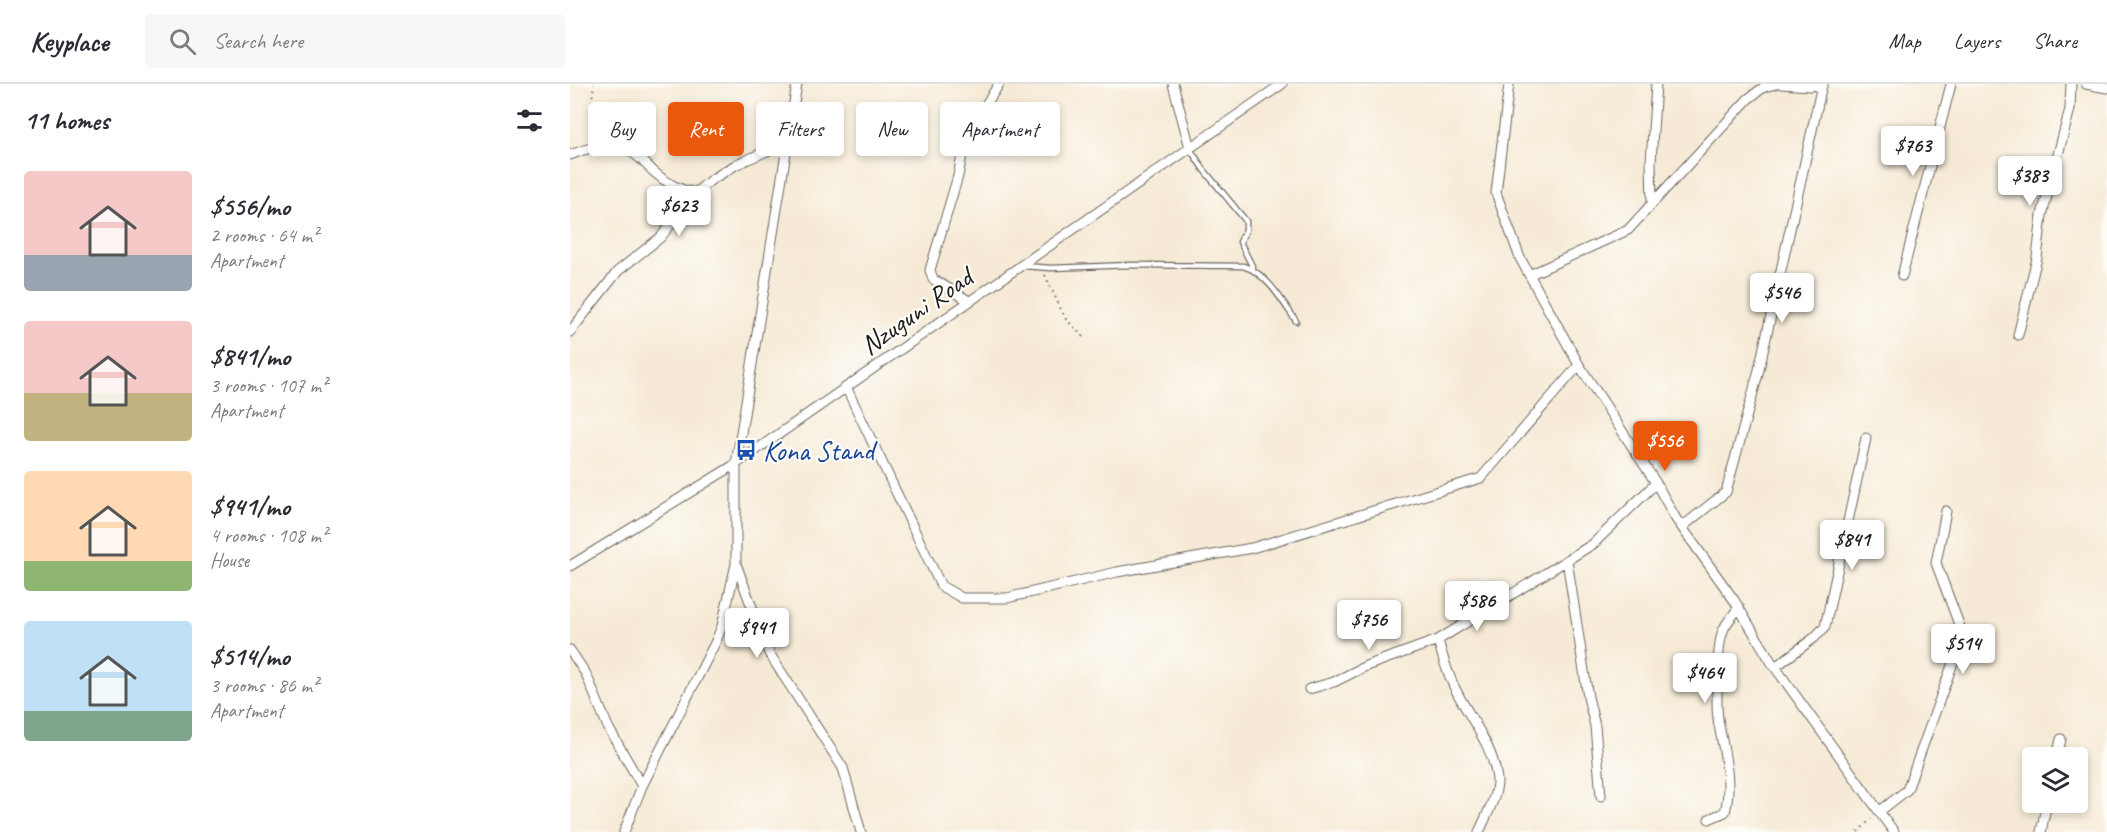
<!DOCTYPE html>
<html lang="en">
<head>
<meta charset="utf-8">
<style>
  :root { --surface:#fff; --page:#f7f7f7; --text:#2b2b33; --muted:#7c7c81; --line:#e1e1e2; --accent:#ea580c }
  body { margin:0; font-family:Caveat,sans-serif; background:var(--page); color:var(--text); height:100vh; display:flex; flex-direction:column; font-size:22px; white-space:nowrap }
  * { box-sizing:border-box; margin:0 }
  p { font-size:20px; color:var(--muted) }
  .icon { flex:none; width:33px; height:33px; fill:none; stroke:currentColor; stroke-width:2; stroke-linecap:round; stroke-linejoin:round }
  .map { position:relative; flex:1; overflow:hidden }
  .drawer { display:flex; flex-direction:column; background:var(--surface); width:570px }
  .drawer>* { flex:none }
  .guide { position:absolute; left:18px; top:18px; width:570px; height:54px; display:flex; gap:12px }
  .fabs { position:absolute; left:1452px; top:663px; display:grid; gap:12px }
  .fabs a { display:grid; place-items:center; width:66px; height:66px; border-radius:6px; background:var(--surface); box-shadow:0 3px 9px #0003; font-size:30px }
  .price { position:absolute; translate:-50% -51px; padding:0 14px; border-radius:6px; background:#fff; color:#222; font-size:20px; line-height:39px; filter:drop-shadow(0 2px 3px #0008) }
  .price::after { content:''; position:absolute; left:50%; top:36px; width:18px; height:14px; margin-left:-9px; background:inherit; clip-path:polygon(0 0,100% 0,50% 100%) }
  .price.current { background:var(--accent); color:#fff }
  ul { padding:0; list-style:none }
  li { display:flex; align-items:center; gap:18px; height:150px; padding:0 24px }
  li span { display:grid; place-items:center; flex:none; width:168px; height:120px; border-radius:6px; color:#555 }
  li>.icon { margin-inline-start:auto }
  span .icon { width:72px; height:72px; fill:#fffc; stroke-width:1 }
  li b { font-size:26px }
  h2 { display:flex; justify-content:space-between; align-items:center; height:72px; padding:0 24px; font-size:26px }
  .chip { padding:0 21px; border-radius:6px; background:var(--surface); box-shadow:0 3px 9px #0003; font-size:21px; line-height:54px }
  .chip.current { background:var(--accent); color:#fff }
  header { display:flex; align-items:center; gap:36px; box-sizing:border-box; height:84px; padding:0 30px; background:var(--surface); border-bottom:2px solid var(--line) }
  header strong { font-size:28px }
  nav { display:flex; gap:33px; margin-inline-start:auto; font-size:21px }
  .search { width:420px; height:54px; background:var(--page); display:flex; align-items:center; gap:15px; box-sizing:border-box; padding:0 21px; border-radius:6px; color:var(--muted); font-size:22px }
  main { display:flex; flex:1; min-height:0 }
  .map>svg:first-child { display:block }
</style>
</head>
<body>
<header>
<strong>Keyplace</strong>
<div class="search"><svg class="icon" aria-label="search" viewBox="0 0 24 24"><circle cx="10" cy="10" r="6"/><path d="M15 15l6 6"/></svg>Search here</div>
<nav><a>Map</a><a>Layers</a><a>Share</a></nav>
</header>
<main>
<section class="drawer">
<h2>11 homes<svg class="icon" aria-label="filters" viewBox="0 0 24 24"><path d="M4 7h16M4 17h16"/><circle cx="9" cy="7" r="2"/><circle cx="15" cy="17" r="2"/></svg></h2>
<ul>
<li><span style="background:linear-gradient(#f6c9c9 70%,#9aa5b1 0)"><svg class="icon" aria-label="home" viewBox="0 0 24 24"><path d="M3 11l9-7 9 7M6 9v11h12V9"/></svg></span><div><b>$556/mo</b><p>2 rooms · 64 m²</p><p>Apartment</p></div></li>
<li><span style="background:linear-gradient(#f6c9c9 60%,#c2b280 0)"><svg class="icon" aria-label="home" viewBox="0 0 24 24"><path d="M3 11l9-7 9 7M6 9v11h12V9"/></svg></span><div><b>$841/mo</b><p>3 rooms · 107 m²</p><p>Apartment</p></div></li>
<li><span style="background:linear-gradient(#ffd9b3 75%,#8fb573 0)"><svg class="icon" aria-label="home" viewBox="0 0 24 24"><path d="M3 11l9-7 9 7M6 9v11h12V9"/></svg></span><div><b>$941/mo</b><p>4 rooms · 108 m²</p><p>House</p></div></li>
<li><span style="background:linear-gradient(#bfe0f5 75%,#7fa58c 0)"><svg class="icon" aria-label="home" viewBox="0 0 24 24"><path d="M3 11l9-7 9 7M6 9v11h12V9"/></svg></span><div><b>$514/mo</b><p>3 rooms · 86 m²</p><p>Apartment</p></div></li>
</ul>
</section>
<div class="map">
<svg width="1537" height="748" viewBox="0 0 1537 748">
  <rect width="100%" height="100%" fill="#fdfcf7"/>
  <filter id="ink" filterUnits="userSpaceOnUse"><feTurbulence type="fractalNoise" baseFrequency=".0167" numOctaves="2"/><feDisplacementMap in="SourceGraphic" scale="12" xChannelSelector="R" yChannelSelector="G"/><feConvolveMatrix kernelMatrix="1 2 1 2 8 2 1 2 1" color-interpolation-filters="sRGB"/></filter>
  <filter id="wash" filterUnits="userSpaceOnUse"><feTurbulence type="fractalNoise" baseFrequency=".008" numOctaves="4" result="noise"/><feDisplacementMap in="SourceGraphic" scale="24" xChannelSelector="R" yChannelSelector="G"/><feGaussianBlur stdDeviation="1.35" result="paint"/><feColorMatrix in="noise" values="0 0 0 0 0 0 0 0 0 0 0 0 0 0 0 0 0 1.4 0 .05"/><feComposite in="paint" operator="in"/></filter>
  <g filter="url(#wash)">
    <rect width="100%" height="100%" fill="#f6ead6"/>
  </g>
  <g filter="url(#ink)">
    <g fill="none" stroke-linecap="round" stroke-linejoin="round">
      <defs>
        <path id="lane" d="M620,65L634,86L676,137V146L670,158L683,184
          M453,182L481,184L561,181L673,182C696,188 713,218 726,237"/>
        <path id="street" d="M227,0L166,380V480L199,569L273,684L291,748
          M603,0L620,64
          M939,0L926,109L950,174L1009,281L1086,399L1106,435L1164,516L1202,579L1324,748
          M1211,0L1240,2L1253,0
          M1516,0L1537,4
          M0,71C14,66 31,59 46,62C63,64 72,77 84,88C95,98 110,106 125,109
          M1082,120L1081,78L1086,0
          M959,191L1058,146L1178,15L1194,3L1206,0
          M1332,192L1381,0
          M399,217L363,195L360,186L388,92L392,71L408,33L429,0
          M0,248L48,187L91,153L125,109L141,96L167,80L218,58
          M1448,251L1467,174L1472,131L1500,25L1501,0
          M276,303L371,502L392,514H437L547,488L682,464L911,394L1009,281
          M1112,443L1156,408L1188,290L1252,1
          M997,476L1018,613L1025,642L1031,712
          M0,482L166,380L712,0
          M0,566L16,590L38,643L72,702
          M1205,583L1244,554L1255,543L1296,354
          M739,605L764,598L796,582L868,556
          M1487,674L1491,655
          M1310,727L1337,706L1393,551L1366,479L1376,427
          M1139,735L1155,728C1163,697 1153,666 1148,635C1146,620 1147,560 1153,547C1156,538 1164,531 1169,523
          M54,748L72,702L146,557L152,542L166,480
          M909,748C915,735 928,710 927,696C924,664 903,639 889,612C879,595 873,575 868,556L1023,460L1086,399
          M1471,748L1477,718"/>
      </defs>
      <use href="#lane" stroke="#68645d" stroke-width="7"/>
      <use href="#street" stroke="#68645d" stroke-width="11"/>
      <path stroke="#68645d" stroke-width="2" stroke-dasharray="1.5 4.5" stroke-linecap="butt" d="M20,30L24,0
        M475,191L495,234L514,254
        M1288,748L1301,735"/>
      <use href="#lane" stroke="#fff" stroke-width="4.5"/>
      <use href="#street" stroke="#fff" stroke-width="9"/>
    </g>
  </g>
  <defs>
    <symbol id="bus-bare" viewBox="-9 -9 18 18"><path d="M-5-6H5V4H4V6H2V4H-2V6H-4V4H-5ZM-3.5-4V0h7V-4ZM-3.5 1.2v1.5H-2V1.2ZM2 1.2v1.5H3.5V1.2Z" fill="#1a4fb4" stroke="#fdfcf7" stroke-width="2.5" paint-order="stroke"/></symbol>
  </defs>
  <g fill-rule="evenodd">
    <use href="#bus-bare" x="161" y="351" width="30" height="30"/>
  </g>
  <g text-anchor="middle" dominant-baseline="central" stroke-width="4.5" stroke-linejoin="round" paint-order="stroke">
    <g font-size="28" fill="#1c1c1c" stroke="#fdfcf7">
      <text transform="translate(346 227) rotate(-35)">Nzuguni Road</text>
    </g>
    <g font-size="28" fill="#164399" stroke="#fdfcf7" text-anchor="start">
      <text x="193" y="366">Kona Stand</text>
    </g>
  </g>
</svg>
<div class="fabs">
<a><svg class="icon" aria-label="layers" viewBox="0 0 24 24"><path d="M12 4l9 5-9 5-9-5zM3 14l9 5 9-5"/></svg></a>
</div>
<b class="price" style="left:1343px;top:93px">$763</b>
<b class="price" style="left:1460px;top:123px">$383</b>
<b class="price" style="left:109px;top:153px">$623</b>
<b class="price" style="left:1212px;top:240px">$546</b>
<b class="price current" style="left:1095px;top:388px">$556</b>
<b class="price" style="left:1282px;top:487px">$841</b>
<b class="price" style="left:907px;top:548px">$586</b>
<b class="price" style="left:799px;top:567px">$756</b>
<b class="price" style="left:187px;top:575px">$941</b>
<b class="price" style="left:1393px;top:591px">$514</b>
<b class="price" style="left:1135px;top:620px">$464</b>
<div class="guide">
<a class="chip">Buy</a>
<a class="chip current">Rent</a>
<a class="chip">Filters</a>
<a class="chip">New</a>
<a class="chip">Apartment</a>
</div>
</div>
</main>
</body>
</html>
